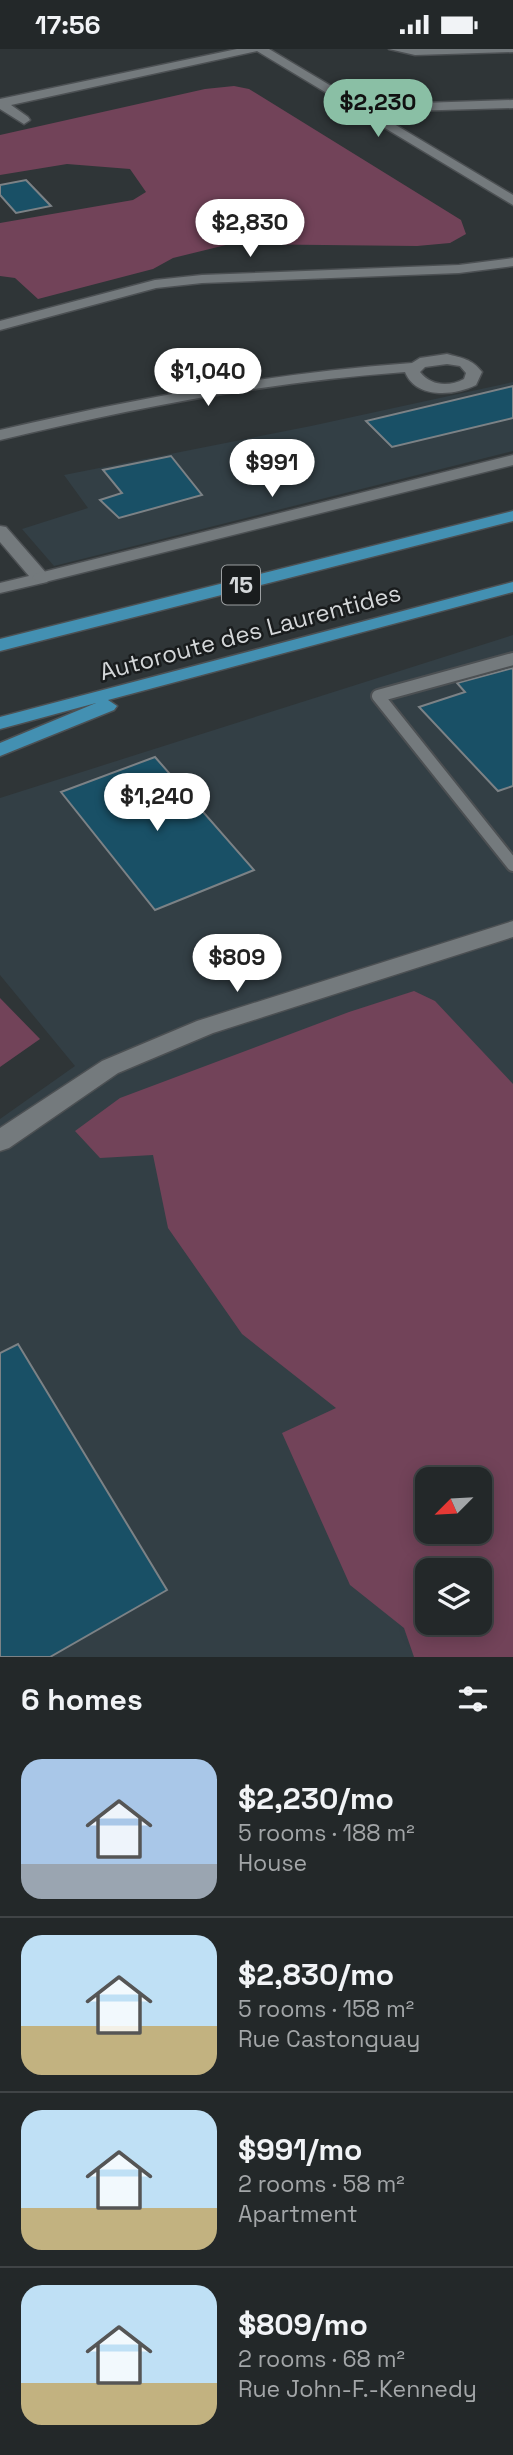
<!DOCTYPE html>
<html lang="en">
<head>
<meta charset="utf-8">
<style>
  :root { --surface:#232829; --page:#2b3031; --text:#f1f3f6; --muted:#a3a6a8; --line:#404446; --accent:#8abfa5 }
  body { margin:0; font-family:"Space Grotesk",sans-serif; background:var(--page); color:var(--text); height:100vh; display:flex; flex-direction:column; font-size:26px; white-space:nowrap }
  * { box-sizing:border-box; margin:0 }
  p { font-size:23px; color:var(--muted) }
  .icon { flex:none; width:38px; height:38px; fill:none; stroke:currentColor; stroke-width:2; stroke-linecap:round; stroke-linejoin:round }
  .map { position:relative; height:1608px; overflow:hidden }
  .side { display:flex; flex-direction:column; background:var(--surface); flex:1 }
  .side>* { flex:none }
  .needle { width:46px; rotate:246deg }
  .fabs { position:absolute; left:415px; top:1418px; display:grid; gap:14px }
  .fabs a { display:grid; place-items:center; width:77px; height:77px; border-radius:14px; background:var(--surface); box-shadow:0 4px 18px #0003,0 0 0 2px var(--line); font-size:35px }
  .price { position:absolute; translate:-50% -60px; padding:0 16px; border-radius:24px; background:#fff; color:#222; font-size:23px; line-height:46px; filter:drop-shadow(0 2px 4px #0008) }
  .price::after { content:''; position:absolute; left:50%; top:42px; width:21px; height:16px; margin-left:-10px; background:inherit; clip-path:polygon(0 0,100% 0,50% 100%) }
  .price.on { background:var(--accent); color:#111 }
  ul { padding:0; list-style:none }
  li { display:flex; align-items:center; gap:21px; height:175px; padding:0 21px }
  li+li { border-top:2px solid var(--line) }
  li span { display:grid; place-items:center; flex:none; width:196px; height:140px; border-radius:21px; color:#555 }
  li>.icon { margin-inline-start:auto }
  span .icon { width:84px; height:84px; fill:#fffc; stroke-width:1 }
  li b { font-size:30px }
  h2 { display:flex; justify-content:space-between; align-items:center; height:84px; padding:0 21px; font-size:30px }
  .status { display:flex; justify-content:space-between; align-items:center; height:49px; padding:0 35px; background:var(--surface); direction:ltr }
  .status svg { height:19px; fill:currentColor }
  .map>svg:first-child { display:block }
</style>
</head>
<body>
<div class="status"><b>17:56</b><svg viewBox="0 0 49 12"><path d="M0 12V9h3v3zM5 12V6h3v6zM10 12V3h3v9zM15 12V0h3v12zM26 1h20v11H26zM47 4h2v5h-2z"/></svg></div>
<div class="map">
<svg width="513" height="1608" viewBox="0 0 513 1608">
  <rect width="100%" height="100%" fill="#2f3537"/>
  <path fill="#333f45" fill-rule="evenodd" d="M513,333V402L54,517L22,480L88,459L64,426L311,377Z
    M513,586V1608H0V1070L75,1017L0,926V749ZM427,1430H480V1482H427ZM427,1521H480V1573H427Z"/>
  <path fill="#724359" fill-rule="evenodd" d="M234,37L249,40L461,171L466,185L450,194L417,197L230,195L173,209L153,220L38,250L15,229L0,227V174L133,151L146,143L130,120L67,115L0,126V86L205,40Z
    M414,942L435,952L513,1035V1608H414L404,1579L350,1536L282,1384L336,1359L242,1285L168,1179L153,1106L100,1109L75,1082L120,1049L349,963ZM427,1430H480V1482H427ZM427,1521H480V1573H427Z
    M0,949L40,990L0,1018Z"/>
  <path fill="#195066" stroke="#7c8286" stroke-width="2" d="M26,131L51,157L16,164L0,146V136Z
    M513,337V369L392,398L366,372Z
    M171,407L202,446L119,469L100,451L122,444L103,421Z
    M513,619V737L498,742L419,658L465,643L457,634Z
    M155,708L254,821L155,861L61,743Z
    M18,1295L167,1541L50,1608H0V1304Z"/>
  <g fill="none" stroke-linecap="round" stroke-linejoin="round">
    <defs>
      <path id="service" d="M513,610L378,647L513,816"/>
      <path id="minor" d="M237,0H269L363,56L513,51V59L374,63L513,146V156L257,2L11,56L28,68L30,71L24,75L0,60V50Z
        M389,0H513V3L415,6Z
        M513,209V217L459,224L202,234L156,239L0,281V272L155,231L202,226L459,216Z
        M447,305C462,309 472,310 482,323L476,336C454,347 416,350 405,323C267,333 134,359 0,391V381C136,349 272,324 412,314L420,309ZM447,315L460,317L466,324L464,330C449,338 431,337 420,323L425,318Z
        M0,477L6,478L47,525L50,529L47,533L0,544V534L29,527L0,493Z"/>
      <path id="tertiary" d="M513,406V416L41,534L32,529L35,525Z
        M513,872V888L213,984L118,1024L9,1099L0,1102V1079L102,1012L197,972Z"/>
      <path id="motorway" d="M513,462V472L0,602V590Z
        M513,533V543L108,651L117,657L114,661L0,707V694L96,654L0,680V668Z"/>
    </defs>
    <use href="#service" stroke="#4c5053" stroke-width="16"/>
    <use href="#minor" stroke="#4c5053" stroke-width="3"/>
    <use href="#tertiary" stroke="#4c5053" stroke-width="3"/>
    <use href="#motorway" stroke="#4c5053" stroke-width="3"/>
    <use href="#service" stroke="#747a7d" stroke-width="12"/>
    <use href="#minor" fill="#747a7d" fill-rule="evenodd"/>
    <use href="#tertiary" fill="#747a7d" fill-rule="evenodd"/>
    <use href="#motorway" fill="#4390b2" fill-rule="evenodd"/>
  </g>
  <g text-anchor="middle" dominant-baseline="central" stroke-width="5" stroke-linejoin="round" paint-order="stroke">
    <rect fill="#191c1d" stroke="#9c9fa1" stroke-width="2" x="222" y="516.5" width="38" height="39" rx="5"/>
    <g font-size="23" font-weight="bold" fill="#d4d7d9">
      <text x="241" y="536">15</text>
    </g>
    <g font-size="24" fill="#d4d7d9" stroke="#191c1d">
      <text transform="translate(250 583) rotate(-15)">Autoroute des Laurentides</text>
    </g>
  </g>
</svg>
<div class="fabs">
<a><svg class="needle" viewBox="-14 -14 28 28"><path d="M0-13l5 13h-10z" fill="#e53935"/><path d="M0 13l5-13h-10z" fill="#a3a6a8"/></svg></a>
<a><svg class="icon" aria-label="layers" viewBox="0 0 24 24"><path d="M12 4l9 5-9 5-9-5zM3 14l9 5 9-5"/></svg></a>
</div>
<b class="price on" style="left:378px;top:90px">$2,230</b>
<b class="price" style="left:250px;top:210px">$2,830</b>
<b class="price" style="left:208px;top:359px">$1,040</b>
<b class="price" style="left:272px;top:450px">$991</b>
<b class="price" style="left:157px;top:784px">$1,240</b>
<b class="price" style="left:237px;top:945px">$809</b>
</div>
<section class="side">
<h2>6 homes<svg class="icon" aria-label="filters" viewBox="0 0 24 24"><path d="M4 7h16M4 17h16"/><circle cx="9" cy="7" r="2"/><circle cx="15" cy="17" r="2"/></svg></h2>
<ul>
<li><span style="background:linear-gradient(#a9c7e8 75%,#9aa5b1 0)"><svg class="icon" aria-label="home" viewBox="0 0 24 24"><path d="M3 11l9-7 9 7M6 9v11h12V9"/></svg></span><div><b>$2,230/mo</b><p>5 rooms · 188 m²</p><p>House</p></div></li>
<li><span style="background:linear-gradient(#bfe0f5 65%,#c2b280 0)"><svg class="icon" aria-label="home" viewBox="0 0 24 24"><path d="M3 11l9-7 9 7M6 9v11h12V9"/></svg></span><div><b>$2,830/mo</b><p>5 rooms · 158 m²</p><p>Rue Castonguay</p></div></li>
<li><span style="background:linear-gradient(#bfe0f5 70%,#c2b280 0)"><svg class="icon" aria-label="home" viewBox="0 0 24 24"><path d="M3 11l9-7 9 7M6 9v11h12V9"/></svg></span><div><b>$991/mo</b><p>2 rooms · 58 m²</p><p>Apartment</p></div></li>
<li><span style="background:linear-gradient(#bfe0f5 70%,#c2b280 0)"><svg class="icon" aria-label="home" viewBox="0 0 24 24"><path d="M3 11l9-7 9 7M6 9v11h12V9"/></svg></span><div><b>$809/mo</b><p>2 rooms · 68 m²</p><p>Rue John-F.-Kennedy</p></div></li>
</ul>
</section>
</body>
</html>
